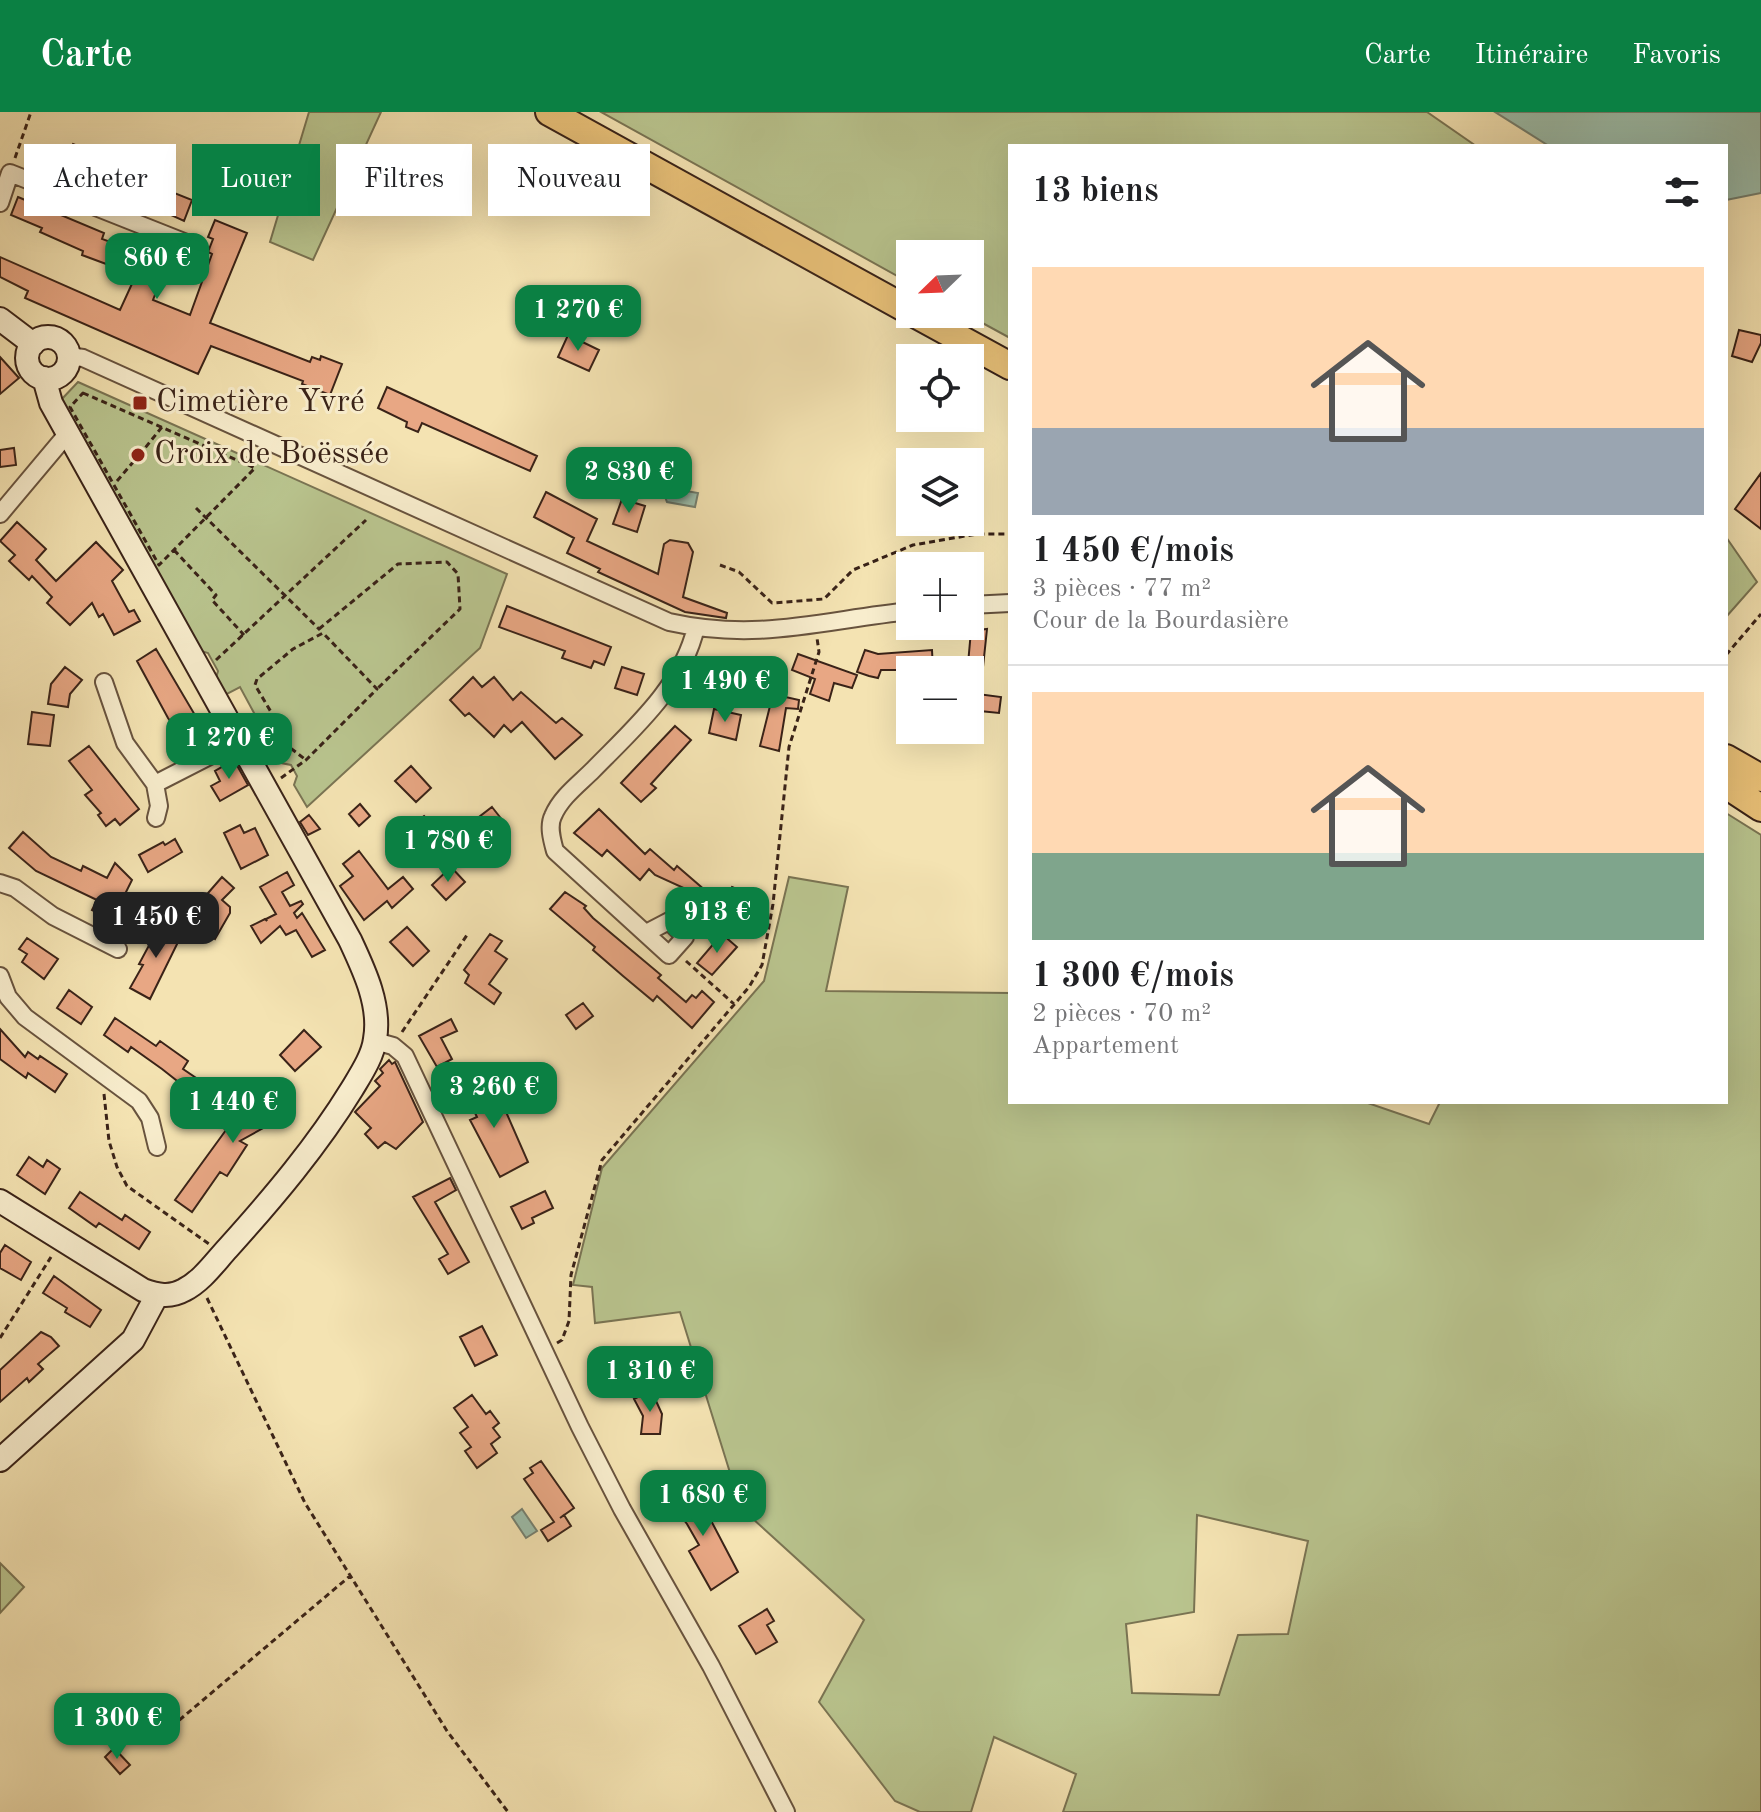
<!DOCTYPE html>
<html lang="fr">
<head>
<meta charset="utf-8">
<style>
  :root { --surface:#fff; --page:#f2f2f2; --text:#202124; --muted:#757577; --line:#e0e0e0; --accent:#0b8043 }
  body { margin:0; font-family:"Old Standard TT",serif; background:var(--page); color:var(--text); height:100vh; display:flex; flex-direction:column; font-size:30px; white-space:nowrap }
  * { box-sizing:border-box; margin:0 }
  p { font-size:26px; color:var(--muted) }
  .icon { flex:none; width:44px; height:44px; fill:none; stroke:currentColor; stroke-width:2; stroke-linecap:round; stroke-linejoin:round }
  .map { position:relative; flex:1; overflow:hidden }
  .details { position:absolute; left:1008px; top:32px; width:720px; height:960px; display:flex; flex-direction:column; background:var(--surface); border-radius:0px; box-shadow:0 8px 32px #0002 }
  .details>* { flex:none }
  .guide { position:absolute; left:24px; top:32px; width:760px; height:72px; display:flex; gap:16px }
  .needle { width:52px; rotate:247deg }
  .tools { position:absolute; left:896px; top:128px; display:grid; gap:16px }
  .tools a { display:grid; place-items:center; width:88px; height:88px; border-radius:0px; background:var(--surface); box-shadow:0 8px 32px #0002; font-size:40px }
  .price { position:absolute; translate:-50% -68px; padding:0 18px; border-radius:16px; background:var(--accent); color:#fff; font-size:26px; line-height:52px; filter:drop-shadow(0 2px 4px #0008) }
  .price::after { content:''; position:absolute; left:50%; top:48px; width:24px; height:18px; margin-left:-12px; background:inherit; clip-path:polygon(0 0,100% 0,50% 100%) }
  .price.on { background:#222; color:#fff }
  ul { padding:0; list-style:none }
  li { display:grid; align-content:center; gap:16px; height:424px; padding:0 24px }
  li+li { border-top:2px solid var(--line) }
  li span { display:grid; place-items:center; height:248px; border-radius:0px; color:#555 }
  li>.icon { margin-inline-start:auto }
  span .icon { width:144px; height:144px; fill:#fffc; stroke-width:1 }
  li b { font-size:34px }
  h2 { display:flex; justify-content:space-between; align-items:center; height:96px; padding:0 24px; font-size:34px }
  .pill { padding:0 28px; border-radius:0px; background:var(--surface); box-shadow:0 8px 32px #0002; font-size:28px; line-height:72px }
  .pill.on { background:var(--accent); color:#fff }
  header { display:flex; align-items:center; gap:48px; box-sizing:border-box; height:112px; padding:0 40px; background:var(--accent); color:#fff }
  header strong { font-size:38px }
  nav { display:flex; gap:44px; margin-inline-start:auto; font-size:28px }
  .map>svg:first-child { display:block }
</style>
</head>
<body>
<header>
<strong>Carte</strong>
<nav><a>Carte</a><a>Itinéraire</a><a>Favoris</a></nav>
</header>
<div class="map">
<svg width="1761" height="1700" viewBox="0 0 1761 1700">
  <rect width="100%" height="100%" fill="#f4e3b2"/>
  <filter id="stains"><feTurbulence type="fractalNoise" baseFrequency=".0025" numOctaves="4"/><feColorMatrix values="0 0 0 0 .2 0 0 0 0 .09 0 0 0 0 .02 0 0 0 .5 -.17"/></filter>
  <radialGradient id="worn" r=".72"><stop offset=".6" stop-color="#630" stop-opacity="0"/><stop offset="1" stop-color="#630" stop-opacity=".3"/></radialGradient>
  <path fill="#b9c48e" stroke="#7a7453" stroke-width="2" fill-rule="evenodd" d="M309,0H381L313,148L270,130Z
    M601,0H1427L1476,34H1010V226L966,202H970V142H910V171Z
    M78,270L507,462L480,536L307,695L294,673L297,664L291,653L281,651L240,575L225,583L216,566L218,559L208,541L201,539L60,289Z
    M1726,425L1757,470L1726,505Z
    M1726,701L1761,723V1700H1063L1076,1662L994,1625L971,1700H920L895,1689L819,1590L864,1508L741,1396L680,1200L595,1211L592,1175L573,1173L602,1056L764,869L789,765L848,775L826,879L1010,881V990H1365L1429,1012L1440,990H1726ZM1197,1403L1308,1429L1288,1522L1238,1523L1219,1583L1132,1581L1126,1512L1194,1500Z
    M0,1451L24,1475L0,1501Z"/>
  <path fill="#9cbeab" stroke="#758070" stroke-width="2" d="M1495,0H1761V81L1726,88V34H1549Z
    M669,376L698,381L695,395L667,390L664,382Z
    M522,1397L537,1419L526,1426L512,1405Z"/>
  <path fill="#e8a784" stroke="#3a2318" stroke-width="2" d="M73,32L87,38L84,45L192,88L184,109L158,97L159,95L133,85L131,88L69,61V59L63,57Z
    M18,85L104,121L102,127L132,138L133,133L169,147L153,188L190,203L212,142L208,140L213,127L208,125L215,108L247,121L210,211L310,250L312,245L320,248L321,244L342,252L330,283L302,272L303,269L211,234L198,262L25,186L28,179L0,165V145L120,198L136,163L82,143L83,139L40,120L42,116L11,103Z
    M1739,218L1761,223V231L1752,250L1732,244Z
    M568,223L599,238L589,259L558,245Z
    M0,245L19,266L0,282Z
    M387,275L537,344L530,359L422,311L418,320L406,315L407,310L378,296Z
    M14,336L16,353L0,355V338Z
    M1761,361V417L1735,397Z
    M546,380L597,407L587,429L658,462L664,432L670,428L688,431L693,440L683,485L727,501L726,506L685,500L598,460L600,457L567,441L574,426L534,405Z
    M622,387L645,394L637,420L613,412Z
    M17,410L46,437L36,448L56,469L96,430L123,458L112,469L129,500L134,498L140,509L114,523L103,502L99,505L92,491L70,513L47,491L52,485L32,464L29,468L9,449L15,443L0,429Z
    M507,494L611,535L604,553L594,549L591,556L562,546L565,539L499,515Z
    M987,517L983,555L968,552L971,519Z
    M156,537L202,615L182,626L168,606L137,549Z
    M865,538L878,542L932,538L933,558H881L878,566L869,564L857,560Z
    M798,542L857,563L852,576L834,571L829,589L810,582L815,567L792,558Z
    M725,548L763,552L759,579L799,588L798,597L786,596L779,639L760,634L770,594L734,589L737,566L723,564Z
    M65,555L82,568L70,582L68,595L48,592L51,572Z
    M622,555L644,562L637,583L615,576Z
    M473,565L482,575L494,565L513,588L521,580L556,611L562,606L582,623L555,647L522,610L511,620L504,613L494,625L469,601L465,604L450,588Z
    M970,581L1001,585L999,601L970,598Z
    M714,597L741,603L736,628L709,621Z
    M32,600L54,603L50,634L28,632Z
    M675,614L691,628L651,672L656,676L641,690L621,671Z
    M89,634L139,697L120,713L115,707L106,714L98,703L101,701L85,683L92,678L69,649Z
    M234,648L248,673L220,689L211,674L220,669L215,659Z
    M411,654L431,676L416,690L395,669Z
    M360,692L370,704L359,714L349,702Z
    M492,695L503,709L488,720L493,728L478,740L462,718Z
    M599,697L645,742L650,737L674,758L677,754L714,786L712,789L655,763L649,757L640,768L607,738L602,744L574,721Z
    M309,703L320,717L308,723L300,710Z
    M424,704L434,715L419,728L409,716Z
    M240,713L244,721L255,716L268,743L241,757L224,721Z
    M23,720L51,745L81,759L83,754L107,766L115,751L132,768L122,788L138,797L128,816L92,798L97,788L36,759L9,736Z
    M175,727L182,740L148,760L139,743L163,730L165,733Z
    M359,739L388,777L403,765L413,777L392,796L387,789L364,808L340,774L353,764L343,752Z
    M451,755L465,770L446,788L432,773Z
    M287,760L294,773L282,780L290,794L301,789L303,792L294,801L297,806L302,801L325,838L312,845L296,818L286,823L280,814L261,831L251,814L265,807L267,809L266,807L276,802L260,775Z
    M222,765L234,776L222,788L230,795V801L215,827L188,804Z
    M732,775L765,790L756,810L722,794Z
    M565,780L586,794L584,796L593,806L661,863L658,866L686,890L692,883L696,886L702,879L714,890L692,916L657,884L653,889L623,864L593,838L595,835L550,797Z
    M161,811L182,822L150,887L130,876L143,853L139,852Z
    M407,815L429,839L413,854L390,830Z
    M490,822L502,829L495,839L507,847L489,872L501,881L494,892L465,871L469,863L464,858Z
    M722,822L737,835L712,863L697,851Z
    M27,826L58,847L44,867L22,850L27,842L19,837Z
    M69,878L92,895L81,912L57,896Z
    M583,891L593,904L576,917L566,903Z
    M115,906L156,934L160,929L188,949L183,957L211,976H219L231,983L214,1009L183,988L186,984L177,978L181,972L162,957L131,935L128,940L104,923Z
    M451,907L457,919L441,926L452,947L437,955L419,924Z
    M0,917L25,945L28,940L38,947L40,944L67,962L55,980L28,961L26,966L0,947Z
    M304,918L321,935L295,959L280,943Z
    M389,948L392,952L395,950L423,1010L396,1037L385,1030L378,1036L365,1022L371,1016L355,1000L380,974L375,969L383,961L380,957Z
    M478,964L493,998L503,993L528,1050L500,1065L470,1008L477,1005L461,972Z
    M280,977L292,1000L240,1029L247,1033L227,1064L220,1060L192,1100L175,1088L226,1018L218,1012Z
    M29,1045L43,1055L47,1048L60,1057L45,1082L17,1063Z
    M450,1066L456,1078L435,1090L469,1150L448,1162L439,1147L448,1142L413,1085Z
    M545,1079L553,1096L532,1106L534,1111L522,1117L511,1095Z
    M80,1080L122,1108L125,1103L150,1120L139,1137L99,1111L96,1115L69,1096Z
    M5,1133L31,1150L21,1168L0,1156V1141Z
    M54,1164L101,1198L90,1215L65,1200L67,1196L43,1181Z
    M482,1214L497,1243L475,1254L460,1225Z
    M41,1220L51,1225L59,1234L38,1252L43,1257L29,1270L27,1266L0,1290V1258Z
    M651,1278L662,1302L660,1322H641L643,1304L634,1287Z
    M472,1283L486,1302L490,1299L499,1311L493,1316L500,1325L491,1332L497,1341L477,1356L465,1339L471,1335L460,1321L468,1315L454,1296Z
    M541,1349L574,1396L560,1406L564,1403L571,1414L548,1429L541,1418L554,1410L524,1367L533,1361L530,1356Z
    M670,1375L692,1380L697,1386V1389L706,1399L738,1460L711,1478L689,1439L699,1433L687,1412L676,1398L666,1395Z
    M767,1497L774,1509L767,1513L777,1530L756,1542L739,1514Z
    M102,1584L128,1612L108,1630L82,1603Z
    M114,1636L130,1653L120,1662L105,1645Z"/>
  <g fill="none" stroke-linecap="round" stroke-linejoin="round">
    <defs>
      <path id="street" d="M0,91L10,61L194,134
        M69,244L83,246L669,510C759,530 823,508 910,499
        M0,402L68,321
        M970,493L1010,491
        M104,570L125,631L155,672
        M156,706L159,694L155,672L239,629
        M0,771L15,776L53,804L118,837
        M646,821L669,809L685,825L669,843L555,739C552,728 548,714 553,704C561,685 579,672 593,658C634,616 682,575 696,515
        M0,864L8,885L25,905L139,989L150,1006L157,1035
        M375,929L393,934L405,944L580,1315L622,1397L711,1554L786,1700"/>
      <path id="secondary" d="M0,207L33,232
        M27 246a21 21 0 1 1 42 0a21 21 0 1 1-42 0Z
        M0,1089L143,1178C157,1183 170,1186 184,1178C202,1169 215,1150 228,1136C273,1086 317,1034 352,977C361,962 373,944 375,927C381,893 364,858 350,828L51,291L44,266
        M0,1348L133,1228L157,1183"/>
      <path id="primary" d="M549,0L910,199
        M915,202L1010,254
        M1726,646L1761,666
        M1726,673L1761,696"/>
    </defs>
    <use href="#street" stroke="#68533e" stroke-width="20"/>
    <use href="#secondary" stroke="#3a2318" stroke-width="26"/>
    <use href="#primary" stroke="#3a2318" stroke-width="30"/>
    <path stroke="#3a2318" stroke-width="3" stroke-dasharray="6 4" stroke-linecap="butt" d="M15,46L31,0
      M83,281L255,356L159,453L70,295Z
      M117,369L134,349L140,350L143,346L141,341L162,315
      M196,396L320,518
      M174,438L216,483L212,488L244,523
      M720,453L739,460L772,491L824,487L853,458L913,433L977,422H1010
      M319,517L398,452L447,450L458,462L460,497L377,577
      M1726,543L1761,502
      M216,548L366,408
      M281,666L306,648L377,577L323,521L293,537L257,567L255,573L274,605L284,631L306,648
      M686,849L734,892
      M402,920L467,823
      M104,982L109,1029L117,1055L127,1074L209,1132
      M207,1186L305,1391L447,1619L508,1700
      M0,1226L51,1145
      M557,1231L562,1228L569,1209L571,1163L602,1048L749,875L762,853L773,792L789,635L819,540L817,526
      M164,1621L350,1464"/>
    <use href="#street" stroke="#f8edcd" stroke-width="16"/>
    <use href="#secondary" stroke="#f8edcd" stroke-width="22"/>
    <use href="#primary" stroke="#eac279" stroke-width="26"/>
  </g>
  <g fill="#8f2418" stroke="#f8edcd" stroke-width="3">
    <rect x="132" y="283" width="16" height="16" rx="4"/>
    <circle cx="138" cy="343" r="8"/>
  </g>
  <g text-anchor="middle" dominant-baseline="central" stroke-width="6" stroke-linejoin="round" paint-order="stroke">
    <g font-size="32" fill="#3a2318" stroke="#f8edcd" text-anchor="start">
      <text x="156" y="291">Cimetière Yvré</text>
      <text x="154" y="343">Croix de Boëssée</text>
    </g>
  </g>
  <rect width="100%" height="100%" filter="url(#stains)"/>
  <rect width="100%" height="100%" fill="url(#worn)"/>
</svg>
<div class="tools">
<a><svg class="needle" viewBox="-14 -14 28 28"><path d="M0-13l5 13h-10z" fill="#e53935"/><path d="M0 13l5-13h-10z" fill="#757577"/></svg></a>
<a><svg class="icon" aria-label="locate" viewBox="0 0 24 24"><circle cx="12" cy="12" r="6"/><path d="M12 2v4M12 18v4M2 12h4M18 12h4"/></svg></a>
<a><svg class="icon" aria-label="layers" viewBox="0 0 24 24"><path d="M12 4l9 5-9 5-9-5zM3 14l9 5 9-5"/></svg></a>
<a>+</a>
<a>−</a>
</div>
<b class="price" style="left:157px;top:189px">860 €</b>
<b class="price" style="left:578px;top:241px">1 270 €</b>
<b class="price" style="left:629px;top:403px">2 830 €</b>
<b class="price" style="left:725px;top:612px">1 490 €</b>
<b class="price" style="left:229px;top:669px">1 270 €</b>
<b class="price" style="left:448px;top:772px">1 780 €</b>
<b class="price" style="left:717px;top:843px">913 €</b>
<b class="price on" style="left:156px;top:848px">1 450 €</b>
<b class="price" style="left:494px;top:1018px">3 260 €</b>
<b class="price" style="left:233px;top:1033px">1 440 €</b>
<b class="price" style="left:650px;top:1302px">1 310 €</b>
<b class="price" style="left:703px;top:1426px">1 680 €</b>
<b class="price" style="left:117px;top:1649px">1 300 €</b>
<div class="guide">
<a class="pill">Acheter</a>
<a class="pill on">Louer</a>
<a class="pill">Filtres</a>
<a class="pill">Nouveau</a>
</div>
<section class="details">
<h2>13 biens<svg class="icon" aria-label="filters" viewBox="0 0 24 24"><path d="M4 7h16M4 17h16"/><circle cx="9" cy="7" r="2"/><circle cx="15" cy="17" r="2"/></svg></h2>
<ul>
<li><span style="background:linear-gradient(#ffd9b3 65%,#9aa5b1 0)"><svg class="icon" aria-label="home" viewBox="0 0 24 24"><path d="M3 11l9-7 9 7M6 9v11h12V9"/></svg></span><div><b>1 450 €/mois</b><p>3 pièces · 77 m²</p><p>Cour de la Bourdasière</p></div></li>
<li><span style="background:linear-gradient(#ffd9b3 65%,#7fa58c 0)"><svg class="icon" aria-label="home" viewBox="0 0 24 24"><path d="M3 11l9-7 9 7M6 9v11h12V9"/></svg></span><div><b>1 300 €/mois</b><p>2 pièces · 70 m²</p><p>Appartement</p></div></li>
</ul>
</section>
</div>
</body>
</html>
